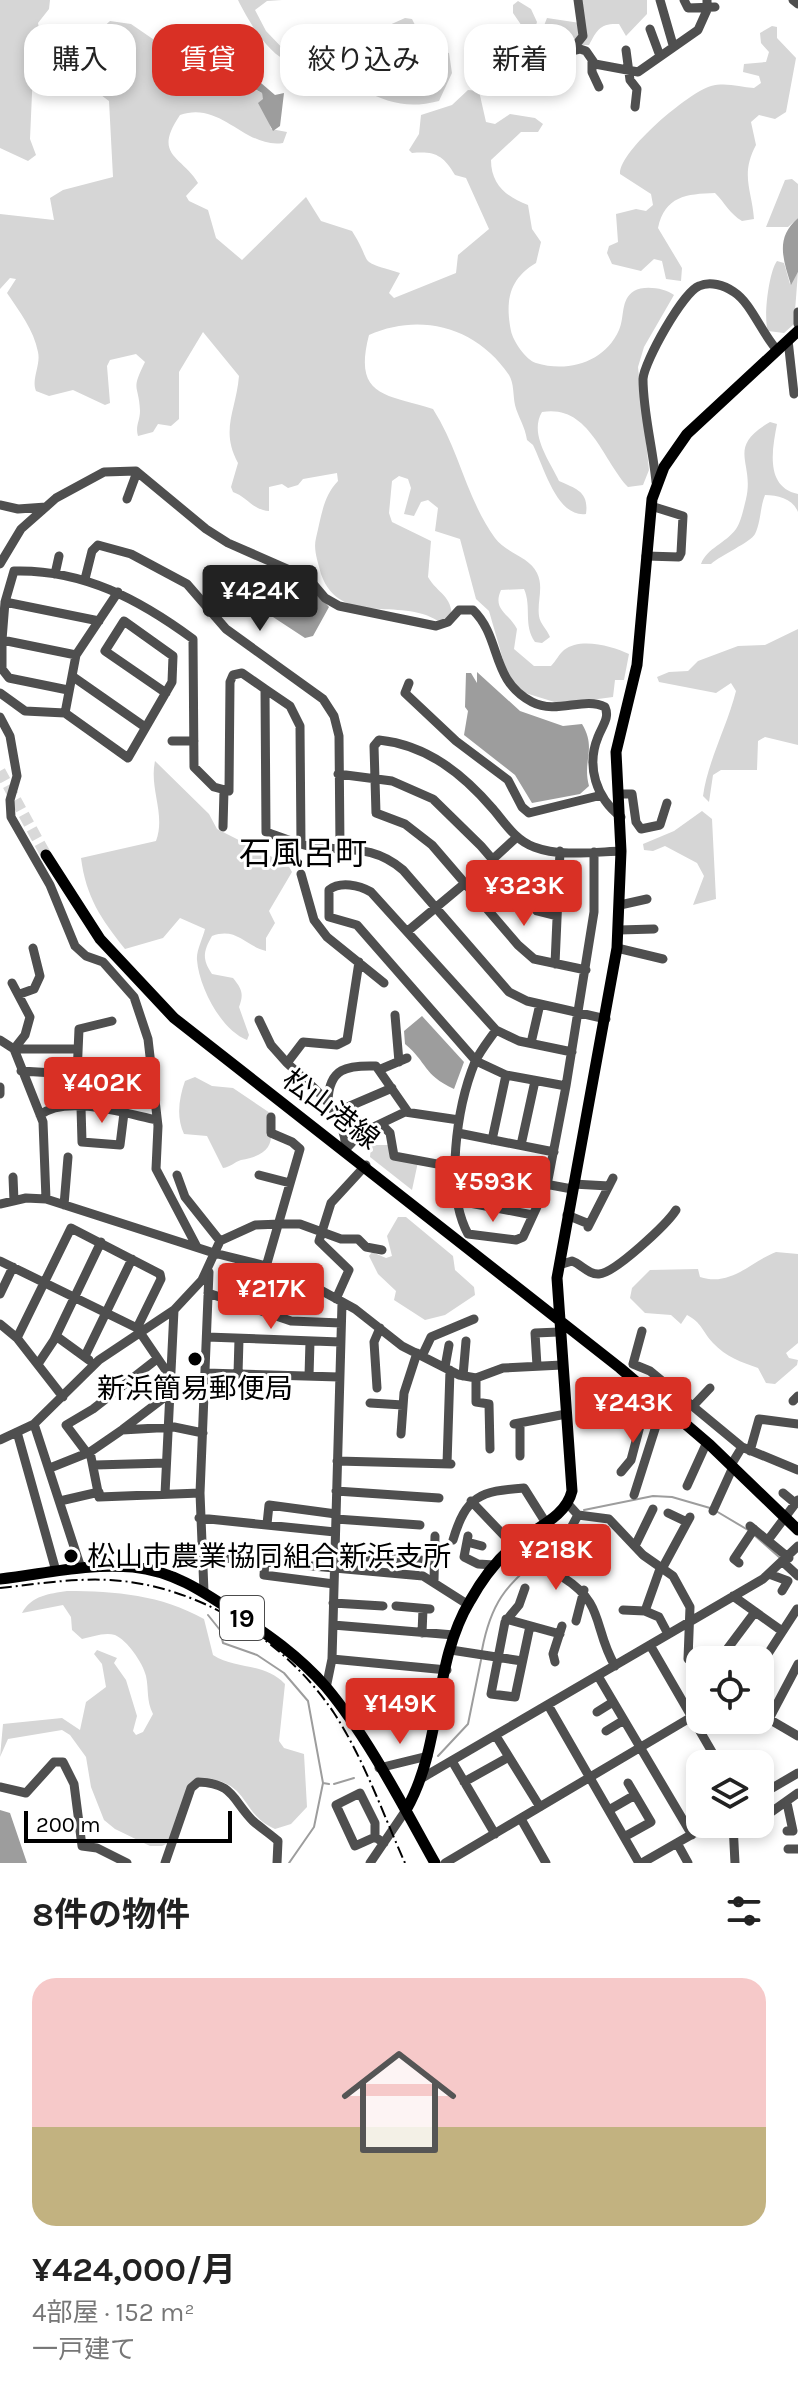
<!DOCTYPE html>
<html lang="ja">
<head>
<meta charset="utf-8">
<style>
  :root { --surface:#fff; --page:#f2f2f2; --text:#222; --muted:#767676; --line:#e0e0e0; --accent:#d93025 }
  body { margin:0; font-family:Karla,"Noto Sans JP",sans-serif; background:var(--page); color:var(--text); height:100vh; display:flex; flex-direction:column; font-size:30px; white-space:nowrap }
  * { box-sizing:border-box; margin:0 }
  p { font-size:26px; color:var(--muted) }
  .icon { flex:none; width:44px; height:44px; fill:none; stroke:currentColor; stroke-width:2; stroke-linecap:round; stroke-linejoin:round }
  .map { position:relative; height:1863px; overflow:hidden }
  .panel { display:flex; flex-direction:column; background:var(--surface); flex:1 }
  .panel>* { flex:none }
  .hud { position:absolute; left:24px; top:24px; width:750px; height:72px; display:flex; gap:16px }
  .fabs { position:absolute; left:686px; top:1646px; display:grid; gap:16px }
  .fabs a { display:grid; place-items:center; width:88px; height:88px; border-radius:16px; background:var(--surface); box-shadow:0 4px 12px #0003; font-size:40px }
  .scale { position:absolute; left:24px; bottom:20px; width:208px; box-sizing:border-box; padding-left:8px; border:4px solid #000; border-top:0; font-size:22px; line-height:28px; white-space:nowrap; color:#000; -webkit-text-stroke:6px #fff; paint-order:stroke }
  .price { position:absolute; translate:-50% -68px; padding:0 18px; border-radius:8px; background:var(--accent); color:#fff; font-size:26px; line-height:52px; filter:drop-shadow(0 2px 4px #0008) }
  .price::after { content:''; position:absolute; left:50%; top:48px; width:24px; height:18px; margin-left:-12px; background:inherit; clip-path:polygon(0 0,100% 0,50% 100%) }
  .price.on { background:#222; color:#fff }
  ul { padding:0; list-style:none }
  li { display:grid; align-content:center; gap:16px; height:424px; padding:0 32px }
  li+li { border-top:2px solid var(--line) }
  li span { display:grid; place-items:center; height:248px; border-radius:24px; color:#555 }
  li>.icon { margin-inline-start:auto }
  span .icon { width:144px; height:144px; fill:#fffc; stroke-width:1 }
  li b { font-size:34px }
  h2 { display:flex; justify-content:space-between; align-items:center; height:96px; padding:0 32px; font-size:34px }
  .pill { padding:0 28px; border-radius:24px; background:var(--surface); box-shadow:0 4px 12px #0003; font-size:28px; line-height:72px }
  .pill.on { background:var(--accent); color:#fff }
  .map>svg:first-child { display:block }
</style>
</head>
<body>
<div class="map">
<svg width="798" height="1863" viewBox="0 0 798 1863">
  <rect width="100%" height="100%" fill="#fff"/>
  <path fill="#d6d6d6" d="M0,0H50L49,9L38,23L41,39L34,48L30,139L36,155L28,161L0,148Z
    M238,0H282L267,1L255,10L266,31L289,55L290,62C268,55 248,20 238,0Z
    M579,0H647V14L626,36L619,24C600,23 597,30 589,45H577L570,38L543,28L547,18L580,23Z
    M518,1L531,9L537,22L532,37L522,48L514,46L511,41L518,32H526L513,13V5Z
    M405,18L412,19L426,47L449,53L452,73L439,101C408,109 390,103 362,90V84L381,82L390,76L385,27Z
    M110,21L131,24L163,46L210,61L222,73L262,93L271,129L287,132L283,143C245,149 221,100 180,115C152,156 182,156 198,183L186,196L189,201L208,210L216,238L242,260L306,197L321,221L352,231C375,267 354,259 400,273L389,293L394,298L456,273L458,255L489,229L466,178L455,175C443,155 435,151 412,153L409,150L419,134L421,115L452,105L468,90L479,91L486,122L495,124L510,114L535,118L543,124L538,132H521L491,160C491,185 507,197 528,205L532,229L541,242L536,263C509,279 505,301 511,331C513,341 526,360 536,363C568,373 605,362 619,330C625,317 620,300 634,291C644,285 665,288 674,295L644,347L638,367L649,470L643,485L628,487C602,459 589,404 542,412C529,434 549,460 559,481C577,489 589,492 586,514C557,518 544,467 533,445L527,440C525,426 518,417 515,405C513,395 514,383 509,375C477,327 420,312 369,335C353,397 385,394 433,409C459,449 466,498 495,538C506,553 530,557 537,573C544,587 537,601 539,616C540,624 547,629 550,637L542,643L535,642C523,625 532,607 524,589L501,590C492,610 509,613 517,629L514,649L534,666H551C556,661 559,654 564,650C580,637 613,646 629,654L624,680H615L613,697L561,704L522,692L508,677L489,611L476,599L460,539L435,531L438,508L428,500L421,502L414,516L404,514L411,488L408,479L399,476L392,481L389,513L392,522L431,541L428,577C438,594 452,595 452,618L438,621C400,596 340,628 321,574C318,562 313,550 316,538C321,518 323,496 338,481L337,473L303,479L298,485L288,488L282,484L269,487V511C253,510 247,497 233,492L231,487L238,463C220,430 236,411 239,376L203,332L179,372V419L171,426L158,424L153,432L138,436C135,426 140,421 140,411C139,384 130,392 145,362L136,354L110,360L107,366L110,403L105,405L73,390L49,396L36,391C31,379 41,365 38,352C34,330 19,311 7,293L16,279L10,278L0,289V214L54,220L50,198L63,190L113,177L109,101L101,95L103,71L82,57L90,39Z
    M772,26L777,27V38L796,58L786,112L775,119L759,115L751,122L756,145C740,175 752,190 754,219L742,221C730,214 725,203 715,193C686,194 665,196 658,228L682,268L681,281L666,279L662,261L654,259L641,271L612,264L607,253L609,246L618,242L616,214L636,209L646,211L653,205L651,194L620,174C619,151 689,92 711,86C726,82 740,87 754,88L761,83L759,76L743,72L744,64L766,62L769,52L761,43L760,33Z
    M792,179L798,184V218L788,227H766L785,180Z
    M777,261L784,263L790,284L798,272L794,324L784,333L768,331C763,318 769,271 777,261Z
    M770,422L777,424C772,450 765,487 798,494V512C793,499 778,495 765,495C760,507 761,522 755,534C751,542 721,555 711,564H701C707,548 726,543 736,529C741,522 744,507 746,499C755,462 725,448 770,422Z
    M798,629V745L765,737L758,741L757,770H721L713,775L709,802L703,796C708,760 727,727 736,691L731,683L716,693L659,682L657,677L669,672L688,671L698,661L738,646L765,645Z
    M155,761L209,814L217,829L288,865L292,872L269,911L275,923L266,938V951C245,946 237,927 212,936C203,952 202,959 212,974L233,978C242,989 244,994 239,1007L249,1035L247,1040C221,1030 199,987 197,960C196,951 203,938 205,929L180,918L163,938L125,949C101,919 86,897 81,858L156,841C166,814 149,789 155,761Z
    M702,811L712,819L716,899L693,905L704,876L697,863L665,846L653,851L644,850L643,844L674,831Z
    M195,1077L212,1086L233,1088L270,1113C274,1144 272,1154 241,1160C234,1162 231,1167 223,1168L207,1136L184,1134C176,1117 179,1098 185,1081Z
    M371,1145H389L390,1157L418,1162L412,1190L370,1157Z
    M398,1217H406L453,1256L455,1270L474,1287L475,1295L445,1315L425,1320L394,1300L396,1291L378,1274L369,1256L372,1252L386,1258L392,1256L387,1236Z
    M776,1252L798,1254V1343L786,1353L789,1358L798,1360L797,1365L775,1384L766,1383L758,1368C741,1362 726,1357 713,1343C702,1331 702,1323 687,1315L681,1324L671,1315L645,1313L630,1298L632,1288L650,1270L698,1269L700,1277C731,1287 750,1262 776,1252Z
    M67,1591C116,1591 161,1595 204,1619L213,1655C236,1670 264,1662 285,1684L279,1741L284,1748L304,1754L307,1807L291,1824L275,1829C238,1813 252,1779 197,1778L188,1787L172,1841L162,1846H150L115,1829L104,1820L91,1787L86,1757L70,1735L62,1730L8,1739L0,1757L3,1724L62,1718L80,1730L86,1702L106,1687L102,1664L94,1654L97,1650L117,1658L114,1663L126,1680L137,1716L133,1731L136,1735L143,1732L153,1714C146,1700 149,1690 146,1676C143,1663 127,1640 115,1635C104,1632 92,1637 82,1639L72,1630L71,1617L63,1605L22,1613C32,1595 49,1594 67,1591Z"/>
  <path fill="#9d9d9d" d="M261,83L275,95L284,93L280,126L273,131L258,103L263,99L262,93L253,88Z
    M798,218V272L791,285C783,259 775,238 798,218Z
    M307,582L329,607L313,636L305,638L273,617L280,593L293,596Z
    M477,672L520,711L563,726L582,724C597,749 582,760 589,786L580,794L532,803L515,775L464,735L468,711L465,707L466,673H471L477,683Z
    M422,1016L464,1062L454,1089C422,1074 428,1063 405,1044L404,1031Z
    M0,1810L10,1813L27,1863H0Z"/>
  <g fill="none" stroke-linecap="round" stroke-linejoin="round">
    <path stroke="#9d9d9d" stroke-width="2" d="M584,1510L653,1496L672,1497L710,1508
      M716,1511L748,1530
      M753,1534L779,1557
      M208,1615L220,1630L223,1643L257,1655L284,1673L308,1701L323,1783
      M482,1650C496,1576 527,1579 567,1528
      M438,1756L468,1724L481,1660
      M334,1784L354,1778
      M289,1863L314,1827L323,1783L329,1784"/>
    <path stroke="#d9d9d9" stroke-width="11" stroke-dasharray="11 5.5" stroke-linecap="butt" d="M0,771L46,855"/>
    <path stroke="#4f4f4f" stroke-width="9" d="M660,0L673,45
      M684,0L688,8L715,7
      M793,0L798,4
      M650,29L660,56
      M626,50L630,80L637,89L635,107
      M571,51L583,36L578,0
      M592,62V72L599,87
      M488,76C523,75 546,56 580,49L586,51L595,64L638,72L698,30L707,10V0
      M798,312V324
      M788,340L794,394
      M656,482C653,449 643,412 643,379C644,362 683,292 699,286C710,281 724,285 734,292C751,303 761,332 777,350
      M127,499L137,472
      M0,505L18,509L46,507
      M646,556L679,557L681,553L683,516L651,506
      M0,564L21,529L56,498L104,472L136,471L206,529L228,543L308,578L325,598L339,606L436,626L448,622L459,610H473C502,638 490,680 532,702C557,715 584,696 605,707C610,718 602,726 598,737C586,766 596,798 621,817
      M55,574L59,556
      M85,579L92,551L98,545L131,554L187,584L226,629L323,699L334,716L339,736L340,847
      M118,592L76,655L2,640L5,602L14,571C83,569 140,600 193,639L194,767L214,787L229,791L230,682L233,675L242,673L265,689L266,832C281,837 298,845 314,847C349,851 374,845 403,870L509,992L527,1001L606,1019
      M5,602L99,621
      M2,640V669L9,678L68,690
      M76,655L65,713L128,758L172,682L173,656L124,621L105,651L166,693
      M72,676L145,727
      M409,683L405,693L456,741L508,780L522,807L529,813L602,795
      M265,689L290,706L300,726L301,844
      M0,693L25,711L65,713
      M0,717L10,736L17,776L10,800L11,817L50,885L75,946L86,956L103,962L134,997L148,1039L158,1126L156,1169L197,1247
      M172,741H194
      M338,774L392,781L433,799L481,846L537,911L557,916
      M618,794H632L636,822L641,829L660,825L667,803
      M223,827L224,790
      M493,859L517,837
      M301,874L314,920L327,937L384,983
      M620,905L647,899
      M409,930L464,884
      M619,930L654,929
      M617,948L663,959
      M359,962L347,1040L337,1045L303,1042L287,1063C315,1089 344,1109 346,1149L361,1133L405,1112L459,1120
      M555,964L560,851
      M586,970L534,959L518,945L432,845L405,824L376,813L374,746L379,740C427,745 463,774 493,809C505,823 516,841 534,847C560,857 595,852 621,851
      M12,983L30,1017L25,1035L14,1049
      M20,994L34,989L40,976L33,948
      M395,1015L399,1062
      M259,1020L271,1045L287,1063
      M496,1030C489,1040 480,1051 475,1062C457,1106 444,1190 468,1234L516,1240L523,1237L547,1185L566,1086L594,912V852
      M0,1040L14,1049H78
      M531,1043L540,1004
      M14,1049L43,1122L46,1199
      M381,1069L407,1058
      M21,1071L153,1079
      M77,1075L79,1029L112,1021
      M566,1086L506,1075L476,1061L357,925L329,917V890C340,881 359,885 371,892L496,1030L519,1041L572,1052
      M0,1087V1094
      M328,1101C329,1068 347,1065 376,1066L408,1112
      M81,1107L82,1142L120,1145L124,1113
      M336,1112L392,1088
      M40,1115C66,1094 127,1114 157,1120
      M382,1125L390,1133L394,1156L572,1189
      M458,1133L554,1152
      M492,1140L506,1075
      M521,1145L535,1081
      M259,1175L290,1183
      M13,1177L14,1201
      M573,1184L609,1186
      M459,1201L533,1215
      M0,1204L26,1198L46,1199L214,1253L286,1271L355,1309L402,1346L459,1375L476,1378L503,1368L562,1365
      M64,1205L68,1157
      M567,1215L589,1224
      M588,1227L613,1178
      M220,1241L255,1225L281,1224H300L341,1239H358L366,1247L382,1250
      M0,1261L137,1328L169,1375
      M559,1265L572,1261C581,1264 589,1275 599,1274C615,1273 667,1224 676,1210
      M261,1284L300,1149L292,1142L271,1133V1117
      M208,1293L291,1321L341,1323
      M0,1294L13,1267
      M336,1299L349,1270L319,1241L331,1203L366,1165
      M0,1324L17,1338L63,1397
      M642,1331L633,1364L650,1371L742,1447L798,1470
      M56,1336L89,1360
      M207,1337L340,1342
      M17,1338L71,1228L160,1274L161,1279L137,1328
      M85,1356L132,1259
      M422,1356L431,1337L474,1319
      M38,1364L54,1340L101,1242
      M537,1366L535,1333L559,1332
      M445,1367L449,1345
      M206,1373L339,1377
      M238,1374L239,1339
      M309,1376L310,1341
      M463,1376L466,1341
      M476,1378V1402L489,1404L490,1449
      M377,1388L374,1342L380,1328
      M793,1401L798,1396
      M370,1403L403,1405
      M693,1406L710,1388
      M34,1424L81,1568
      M514,1424L566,1414
      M520,1424V1456
      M123,1429L169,1394
      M17,1432L56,1571
      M401,1434L404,1393L417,1353
      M0,1440L34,1424L99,1360L174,1310L202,1280L220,1241L185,1197L177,1175
      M750,1451L759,1419L798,1424
      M90,1452L99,1497L200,1493
      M87,1453L66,1425L93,1409L157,1359
      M337,1461L451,1464
      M447,1464L450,1370
      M95,1465L166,1463
      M731,1465L742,1447
      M50,1468L90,1452L122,1430L174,1427L203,1433
      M621,1472L631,1460L649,1392
      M687,1486L707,1442
      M336,1491L439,1498
      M783,1493L795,1503
      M165,1494L174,1310
      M634,1495L663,1404
      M60,1501L99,1492
      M471,1501L513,1545
      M568,1504L578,1515L609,1519L643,1555L673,1576L690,1607L688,1659L700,1670
      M713,1511L733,1467
      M668,1513L687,1522
      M578,1515L571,1528L573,1550L564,1578C605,1604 593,1628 615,1666
      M199,1518L335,1532
      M336,1519L420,1525
      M267,1524L269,1505L336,1514
      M750,1526L789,1558
      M468,1536L464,1557L478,1564L494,1565
      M453,1540C466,1496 480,1491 524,1488L546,1523
      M768,1540L798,1500
      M467,1542L482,1546
      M635,1546L653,1509
      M335,1555L434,1561
      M202,1556L423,1576L467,1604
      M265,1561L264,1575L334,1584
      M739,1563L734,1559L754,1529
      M784,1563L798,1576
      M663,1567L690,1517
      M769,1574L788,1581L782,1591
      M434,1581L435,1536
      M525,1588L519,1605L505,1622L491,1694L515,1697L530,1626
      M204,1592L200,1493L209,1272
      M733,1596L782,1631
      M333,1603L383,1606
      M396,1606L430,1609
      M623,1610L645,1611L659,1617L668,1634
      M645,1611L661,1566
      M506,1619L560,1634
      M576,1621L584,1590
      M333,1625L454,1635
      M422,1633L423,1609
      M650,1645L719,1764
      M451,1650L522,1661
      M332,1659L447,1670
      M719,1660L755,1612
      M555,1662L553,1654L562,1626
      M760,1666L797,1609
      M598,1676L692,1835
      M326,1688L332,1659L342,1303
      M548,1705L639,1863
      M597,1712L613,1702
      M760,1714L798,1736
      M769,1719L798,1664
      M606,1731L624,1720
      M496,1736L540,1807
      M452,1761L495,1834
      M379,1768L428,1756
      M422,1778L763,1579L798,1546
      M464,1782L509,1757
      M0,1787L26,1793L54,1762H63L74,1784L82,1846L97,1848L127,1863
      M760,1795L798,1773
      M787,1803L793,1831H787
      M609,1810L635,1795
      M521,1819L546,1863
      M760,1820L798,1793
      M733,1824L735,1863
      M734,1831L751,1824
      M375,1837V1823L360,1793L336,1805L355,1846L375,1837L384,1843
      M624,1837L651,1822L628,1783
      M677,1843L688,1863
      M788,1849H798
      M165,1863L191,1788L198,1782C234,1783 232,1800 253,1821C261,1828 270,1834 278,1841L277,1863
      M370,1863L406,1810
      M445,1863L700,1712
      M642,1863L710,1824"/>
    <path stroke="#000" stroke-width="11" d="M46,855L100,939L174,1018L620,1368L710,1445L798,1530
      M0,1579C44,1574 88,1563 133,1567C172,1571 201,1590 232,1611C266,1633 299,1656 326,1687C368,1737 403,1806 435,1863
      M406,1810C443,1746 432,1664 470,1601C481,1581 494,1563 511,1548C530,1529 565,1520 572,1491L557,1278L617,948L621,851L616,752L637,665L652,499L664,467L687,434L798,331"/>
    <path stroke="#000" stroke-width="2" stroke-dasharray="12 4 2 4" stroke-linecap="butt" d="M0,1588C36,1584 74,1578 110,1580C199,1585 285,1640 334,1713C364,1759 383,1814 405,1863"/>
  </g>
  <g fill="#000" stroke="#fff" stroke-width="3">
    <circle cx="195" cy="1359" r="8"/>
    <circle cx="71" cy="1556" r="8"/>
  </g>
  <g text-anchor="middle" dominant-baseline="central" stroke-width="6" stroke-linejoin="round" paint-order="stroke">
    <rect fill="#fff" stroke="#4c4c4c" stroke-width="2" x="220" y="1596" width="44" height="44" rx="6"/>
    <g font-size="26" font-weight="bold" fill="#000">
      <text x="242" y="1618">19</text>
    </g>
    <g font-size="28" fill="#000" stroke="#fff">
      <text transform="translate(331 1109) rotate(37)">松山港線</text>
    </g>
    <g font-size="28" fill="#000" stroke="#fff">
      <text x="195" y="1388">新浜簡易郵便局</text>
      <text x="87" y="1556" text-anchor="start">松山市農業協同組合新浜支所</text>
    </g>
    <g font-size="32" fill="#000" stroke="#fff">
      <text x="303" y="853">石風呂町</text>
    </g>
  </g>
</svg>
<div class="fabs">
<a><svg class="icon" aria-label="locate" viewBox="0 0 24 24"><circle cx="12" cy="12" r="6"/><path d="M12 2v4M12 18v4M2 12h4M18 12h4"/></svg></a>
<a><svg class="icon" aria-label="layers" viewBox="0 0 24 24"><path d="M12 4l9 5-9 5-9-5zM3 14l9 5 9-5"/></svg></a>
</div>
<div class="scale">200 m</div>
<b class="price on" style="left:260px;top:633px">¥424K</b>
<b class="price" style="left:524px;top:928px">¥323K</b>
<b class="price" style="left:102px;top:1125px">¥402K</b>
<b class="price" style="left:493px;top:1224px">¥593K</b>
<b class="price" style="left:271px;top:1331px">¥217K</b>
<b class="price" style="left:633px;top:1445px">¥243K</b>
<b class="price" style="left:556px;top:1592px">¥218K</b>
<b class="price" style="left:400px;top:1746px">¥149K</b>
<div class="hud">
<a class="pill">購入</a>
<a class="pill on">賃貸</a>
<a class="pill">絞り込み</a>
<a class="pill">新着</a>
</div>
</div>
<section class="panel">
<h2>8件の物件<svg class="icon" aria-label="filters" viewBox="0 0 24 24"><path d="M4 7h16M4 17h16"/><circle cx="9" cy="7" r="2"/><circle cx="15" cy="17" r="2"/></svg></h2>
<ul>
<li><span style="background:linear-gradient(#f6c9c9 60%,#c2b280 0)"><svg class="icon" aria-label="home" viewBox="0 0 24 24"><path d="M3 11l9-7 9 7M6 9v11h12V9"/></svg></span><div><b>¥424,000/月</b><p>4部屋 · 152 m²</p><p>一戸建て</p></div></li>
</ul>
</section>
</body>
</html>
